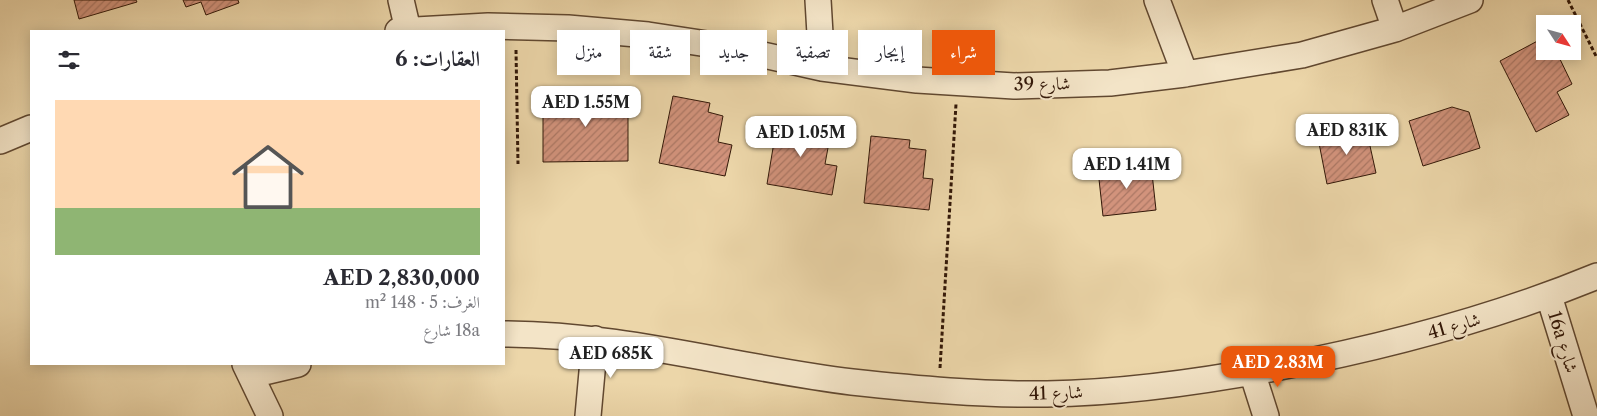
<!DOCTYPE html>
<html lang="ar">
<head>
<meta charset="utf-8">
<style>
  :root { --surface:#fff; --page:#f2f2f3; --text:#2b2b33; --muted:#7c7c81; --line:#e1e1e2; --accent:#ea580c }
  body { margin:0; font-family:"Libre Caslon Text",Amiri,serif; background:var(--page); color:var(--text); direction:rtl; height:100vh; display:flex; flex-direction:column; font-size:19px; white-space:nowrap }
  * { box-sizing:border-box; margin:0 }
  p { font-size:16px; color:var(--muted) }
  .icon { flex:none; width:28px; height:28px; fill:none; stroke:currentColor; stroke-width:2; stroke-linecap:round; stroke-linejoin:round }
  .map { position:relative; flex:1; overflow:hidden; direction:ltr }
  .details { position:absolute; left:30px; top:30px; width:475px; height:335px; display:flex; flex-direction:column; background:var(--surface); border-radius:0px; box-shadow:0 2px 12px #0003; direction:rtl }
  .details>* { flex:none }
  .top-card { position:absolute; left:520px; top:30px; width:475px; height:45px; direction:rtl; display:flex; gap:10px }
  .needle { width:32px; rotate:126deg }
  .controls { position:absolute; left:1536px; top:15px; display:grid; gap:10px }
  .controls a { display:grid; place-items:center; width:45px; height:45px; border-radius:0px; background:var(--surface); box-shadow:0 2px 12px #0003; font-size:25px }
  .price { position:absolute; translate:-50% -42px; padding:0 11px; border-radius:10px; background:#fff; color:#222; font-size:16px; line-height:32px; filter:drop-shadow(0 1px 2px #0008) }
  .price::after { content:''; position:absolute; left:50%; top:30px; width:15px; height:11px; margin-left:-8px; background:inherit; clip-path:polygon(0 0,100% 0,50% 100%) }
  .price.selected { background:var(--accent); color:#fff }
  ul { padding:0; list-style:none }
  li { display:grid; align-content:center; gap:10px; height:265px; padding:0 25px }
  li+li { border-top:1px solid var(--line) }
  li span { display:grid; place-items:center; height:155px; border-radius:0px; color:#555 }
  li>.icon { margin-inline-start:auto }
  span .icon { width:90px; height:90px; fill:#fffc; stroke-width:1 }
  li b { font-size:21px }
  h2 { display:flex; justify-content:space-between; align-items:center; height:60px; padding:0 25px; font-size:21px }
  .tag { padding:0 18px; border-radius:0px; background:var(--surface); box-shadow:0 2px 12px #0003; font-size:18px; line-height:45px }
  .tag.selected { background:var(--accent); color:#fff }
  .map>svg:first-child { display:block }
</style>
</head>
<body>
<div class="map">
<svg width="1597" height="416" viewBox="0 0 1597 416">
  <defs>
    <pattern id="building-hatch" width="6" height="6" patternUnits="userSpaceOnUse" patternTransform="scale(1.25)"><rect width="6" height="6" fill="#d2937c"/><path d="M-1 1l2-2M0 6l6-6M5 7l2-2" fill="none" stroke="#ab7764"/></pattern>
  </defs>
  <rect width="100%" height="100%" fill="#ecd6a9"/>
  <filter id="stains"><feTurbulence type="fractalNoise" baseFrequency=".004" numOctaves="4"/><feColorMatrix values="0 0 0 0 .2 0 0 0 0 .09 0 0 0 0 .02 0 0 0 .5 -.17"/></filter>
  <radialGradient id="worn" r=".72"><stop offset=".6" stop-color="#630" stop-opacity="0"/><stop offset="1" stop-color="#630" stop-opacity=".3"/></radialGradient>
  <path fill="url(#building-hatch)" stroke="#331808" d="M74,0H136L137,2L79,19Z
    M183,0H238L239,3L206,15L201,2L186,7Z
    M1545,37V51H1556L1572,84L1557,92L1569,115L1536,132L1500,61Z
    M587,89L603,91L617,99H628V161L543,162V102H556L567,92Z
    M673,96L710,103L708,112L723,116L718,142L732,145L725,176L659,163Z
    M1452,107L1469,112L1480,148L1423,166L1409,121Z
    M778,118L818,124L816,135L830,137L825,164L837,166L832,195L767,184Z
    M1366,128L1376,173L1327,184L1318,138Z
    M871,136L910,140L909,148L926,150L923,178L933,179L929,210L864,203Z
    M1151,164L1156,210L1103,216L1098,170Z"/>
  <g fill="none" stroke-linecap="round" stroke-linejoin="round">
    <defs>
      <path id="minor" d="M401,0L408,30
        M818,0L822,68
        M1157,0L1185,74
        M1385,0L1395,29
        M398,31L488,26L568,28L648,35L727,47L822,68L917,80L1014,86L1110,83L1185,74L1302,55L1395,29L1470,0
        M0,141L31,128
        M1549,296L1586,416
        M504,334C622,334 736,368 852,382C917,389 982,395 1047,394C1124,393 1200,382 1275,368C1385,347 1493,319 1597,276
        M245,364L270,416
        M1252,372L1266,416
        M251,375L298,364
        M588,416L595,339"/>
    </defs>
    <use href="#minor" stroke="#614830" stroke-width="28"/>
    <path stroke="#331808" stroke-width="3" stroke-dasharray="4 2.5" stroke-linecap="butt" d="M1568,0L1597,58
      M516,50L518,164
      M940,368L956,104"/>
    <use href="#minor" stroke="#f3e4c7" stroke-width="25"/>
  </g>
  <g text-anchor="middle" dominant-baseline="central" stroke-width="4" stroke-linejoin="round" paint-order="stroke">
    <g font-size="18" fill="#331808" stroke="#f3e4c7">
      <text transform="translate(1042 84) rotate(-1)">شارع 39</text>
      <text transform="translate(1454 326) rotate(-16)">شارع 41</text>
      <text transform="translate(1563 342) rotate(73)">16a شارع</text>
      <text transform="translate(1056 393) rotate(-2)">شارع 41</text>
    </g>
  </g>
  <rect width="100%" height="100%" filter="url(#stains)"/>
  <rect width="100%" height="100%" fill="url(#worn)"/>
</svg>
<div class="controls">
<a><svg class="needle" viewBox="-14 -14 28 28"><path d="M0-13l5 13h-10z" fill="#e53935"/><path d="M0 13l5-13h-10z" fill="#7c7c81"/></svg></a>
</div>
<b class="price" style="left:586px;top:128px">AED 1.55M</b>
<b class="price" style="left:1347px;top:156px">AED 831K</b>
<b class="price" style="left:801px;top:158px">AED 1.05M</b>
<b class="price" style="left:1127px;top:190px">AED 1.41M</b>
<b class="price" style="left:611px;top:379px">AED 685K</b>
<b class="price selected" style="left:1278px;top:388px">AED 2.83M</b>
<div class="top-card">
<a class="tag selected">شراء</a>
<a class="tag">إيجار</a>
<a class="tag">تصفية</a>
<a class="tag">جديد</a>
<a class="tag">شقة</a>
<a class="tag">منزل</a>
</div>
<section class="details">
<h2>العقارات: 6<svg class="icon" aria-label="filters" viewBox="0 0 24 24"><path d="M4 7h16M4 17h16"/><circle cx="9" cy="7" r="2"/><circle cx="15" cy="17" r="2"/></svg></h2>
<ul>
<li><span style="background:linear-gradient(#ffd9b3 70%,#8fb573 0)"><svg class="icon" aria-label="home" viewBox="0 0 24 24"><path d="M3 11l9-7 9 7M6 9v11h12V9"/></svg></span><div><b>AED 2,830,000</b><p>الغرف: 5 · 148 m²</p><p>18a شارع</p></div></li>
</ul>
</section>
</div>
</body>
</html>
